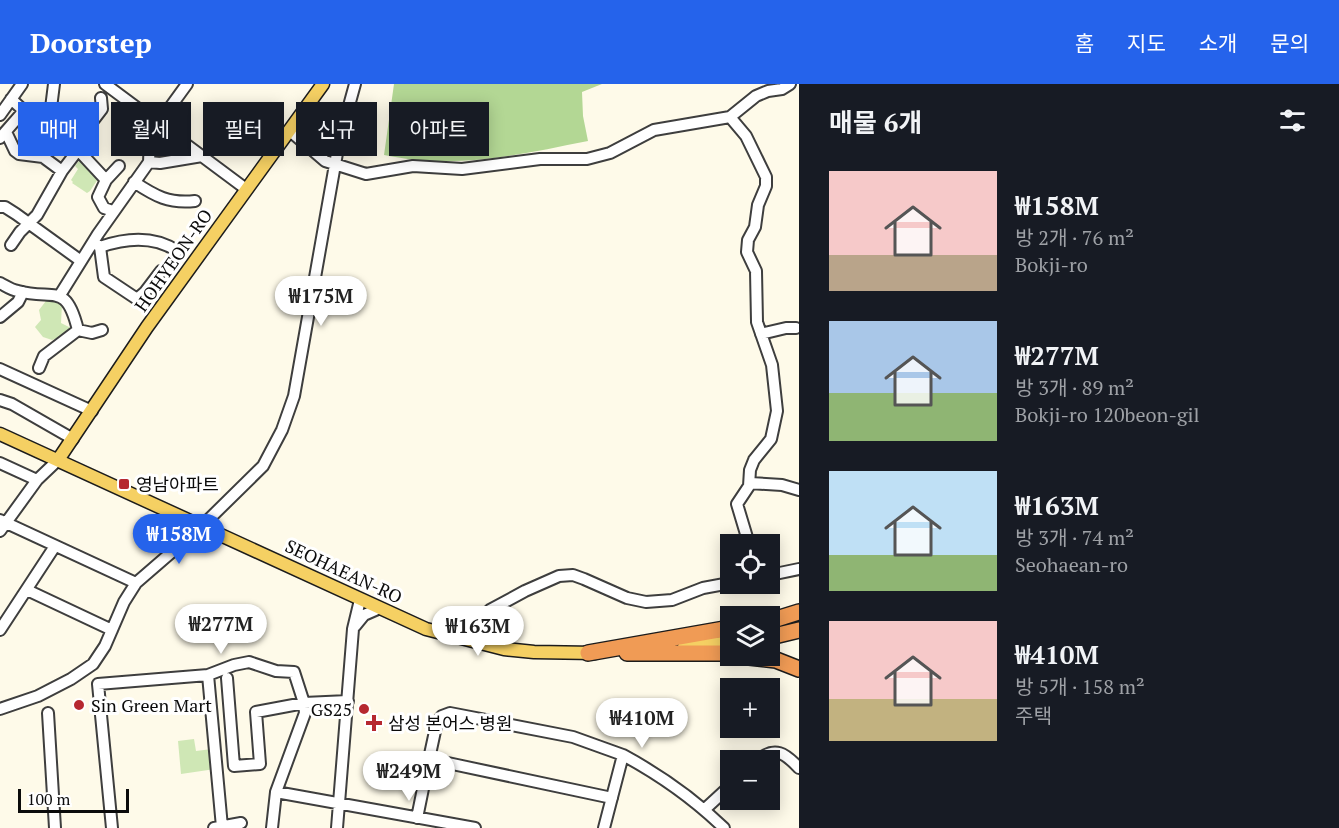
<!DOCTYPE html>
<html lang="ko">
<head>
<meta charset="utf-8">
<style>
  :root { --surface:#171b24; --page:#20242c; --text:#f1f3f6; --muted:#9ea1a6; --accent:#2563eb }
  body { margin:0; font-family:"PT Serif","Noto Sans KR",serif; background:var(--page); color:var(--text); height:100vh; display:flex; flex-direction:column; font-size:22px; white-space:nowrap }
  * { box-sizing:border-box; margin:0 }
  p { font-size:20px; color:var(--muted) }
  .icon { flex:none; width:33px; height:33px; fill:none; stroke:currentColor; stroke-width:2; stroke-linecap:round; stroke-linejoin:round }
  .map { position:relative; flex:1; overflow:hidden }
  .panel { display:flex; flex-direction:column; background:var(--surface); width:540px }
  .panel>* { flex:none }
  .guide { position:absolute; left:18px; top:18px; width:570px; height:54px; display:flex; gap:12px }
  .buttons { position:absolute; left:720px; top:450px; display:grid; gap:12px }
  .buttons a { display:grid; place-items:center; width:60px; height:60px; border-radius:0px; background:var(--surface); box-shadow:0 3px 15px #0003; font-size:30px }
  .scale { position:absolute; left:18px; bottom:15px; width:111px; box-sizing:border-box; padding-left:6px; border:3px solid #0b0b0b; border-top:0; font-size:16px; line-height:21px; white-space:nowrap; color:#0b0b0b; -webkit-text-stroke:4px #fff; paint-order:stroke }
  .price { position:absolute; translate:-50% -51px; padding:0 14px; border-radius:21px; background:#fff; color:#222; font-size:20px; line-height:39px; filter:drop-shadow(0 2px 3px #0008) }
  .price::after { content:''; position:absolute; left:50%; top:36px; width:18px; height:14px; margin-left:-9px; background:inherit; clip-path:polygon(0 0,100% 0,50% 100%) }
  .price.current { background:var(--accent); color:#fff }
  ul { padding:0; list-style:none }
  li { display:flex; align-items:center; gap:18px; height:150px; padding:0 30px }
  li span { display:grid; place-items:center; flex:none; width:168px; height:120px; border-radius:0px; color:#555 }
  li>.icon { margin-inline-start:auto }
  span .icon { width:72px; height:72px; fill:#fffc; stroke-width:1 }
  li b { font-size:26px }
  h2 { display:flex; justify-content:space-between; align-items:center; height:72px; padding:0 30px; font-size:26px }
  .chip { padding:0 21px; border-radius:0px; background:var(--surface); box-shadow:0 3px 15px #0003; font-size:21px; line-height:54px }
  .chip.current { background:var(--accent); color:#fff }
  header { display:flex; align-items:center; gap:36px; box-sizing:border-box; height:84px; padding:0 30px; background:var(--accent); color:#fff }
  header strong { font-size:28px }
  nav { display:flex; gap:33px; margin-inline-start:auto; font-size:21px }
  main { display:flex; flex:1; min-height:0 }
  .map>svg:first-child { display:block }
</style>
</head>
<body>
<header>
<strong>Doorstep</strong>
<nav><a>홈</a><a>지도</a><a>소개</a><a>문의</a></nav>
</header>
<main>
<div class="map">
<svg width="799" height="744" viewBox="0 0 799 744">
  <rect width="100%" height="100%" fill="#fefae9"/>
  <path fill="#cfe7b5" d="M79,77L89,84L98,95L90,107L87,109L72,99L73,98L71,96L78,85L75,82Z
    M49,213L62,220L61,239L73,245L68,250L52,256L43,253L35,243L41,236L39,226Z
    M194,655L196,667L212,665L215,685L181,690L178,657Z"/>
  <path fill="#b3d794" d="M394,0H602L582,8L583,32L588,57C517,71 457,86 384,71Z"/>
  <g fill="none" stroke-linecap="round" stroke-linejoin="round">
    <defs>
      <path id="minor" d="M105,0L246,105
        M51,24L54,0
        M21,30C51,22 65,23 92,38L102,25L101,14
        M0,31L22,0
        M730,33L746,52L766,93V102L758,121L755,143L748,156L747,168L756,187L757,238L772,281L777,327L771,355L754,376L750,386L749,402L737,420L749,460
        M290,47L325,77L366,90L413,82L462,85L540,75H587L610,69L654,46L730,33L756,12L768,7L782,5L790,0
        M6,48L15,67L19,70L43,73L62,87L37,131L20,148L11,161
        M0,54L21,30L22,25L11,15
        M79,67L106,96L98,113L104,124L113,127
        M149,78L160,79L202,72
        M62,87L91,49L92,38
        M106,96L119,82
        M134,98C155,112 169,120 195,117
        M0,123H5L16,130L81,177
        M93,158L100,163L104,193L137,215L145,208L161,187
        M100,163C126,154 153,151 177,167
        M0,199C6,202 11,206 18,207C54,217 66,197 78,246L92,249L102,246
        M60,211L98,150L149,78L150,54L158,40L187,0
        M0,233L18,218L23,208
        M761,250L786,244H796
        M39,284L44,272L78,246
        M0,285L92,327
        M0,316L12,320L73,355
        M0,379L37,396
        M750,399L782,401L799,406
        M0,436L136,499
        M0,447L37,396L58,376
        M770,491L799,485
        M27,506L112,546
        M355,542L364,531L380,524
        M0,546L55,462
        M458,553L490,526L525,507L559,492L573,491L584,495L627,514L646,518L672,516L703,504L730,499
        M208,591L222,743
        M227,594L234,682L260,680L256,628L304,619L348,617
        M0,625L38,612L71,595L93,580L105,562L124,518L136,499L203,441L263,382L282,346L294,312L339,58L355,0
        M48,629L55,744
        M758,676C775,662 785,669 799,684
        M276,708L475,744
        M612,714L429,675L437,638L442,632L450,629L573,653L623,671
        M705,725L730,702
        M417,734L429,675
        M112,744L98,600L208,591L234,581L249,578L276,587L294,588L304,619L305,629L276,708L272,744
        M214,744L241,739
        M337,744L353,545L360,516
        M604,744L623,671C660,691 694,715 724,744"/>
      <path id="major" d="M0,350L426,545L504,565L534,568L595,569
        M58,376L147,243L323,0
        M684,563L730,558"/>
      <path id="highway" d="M770,537L799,528
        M770,553L799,546
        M588,569L730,544
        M627,569H730
        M740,572L776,576L799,585"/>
    </defs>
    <use href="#minor" stroke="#3e3e3e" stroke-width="14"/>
    <use href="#major" stroke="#1c1c1c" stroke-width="15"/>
    <use href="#highway" stroke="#1c1c1c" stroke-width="18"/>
    <use href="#minor" stroke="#fff" stroke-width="10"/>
    <use href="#major" stroke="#f5d063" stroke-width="12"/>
    <use href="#highway" stroke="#f09b55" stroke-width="15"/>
  </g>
  <g fill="#b62830" stroke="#fff" stroke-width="2">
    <rect x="118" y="394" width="12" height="12" rx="3"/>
    <circle cx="79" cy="621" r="6"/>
    <circle cx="364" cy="625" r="6"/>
    <path d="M371 630h6v6h6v6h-6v6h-6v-6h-6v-6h6z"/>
  </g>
  <g text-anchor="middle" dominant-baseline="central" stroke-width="6" stroke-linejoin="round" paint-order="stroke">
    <g font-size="18" fill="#0b0b0b" stroke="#fff">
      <text transform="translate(173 176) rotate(-55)">HOHYEON-RO</text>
      <text transform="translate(344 487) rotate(25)">SEOHAEAN-RO</text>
    </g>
    <g font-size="18" fill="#0b0b0b" stroke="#fff" text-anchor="start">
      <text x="136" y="400">영남아파트</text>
      <text x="91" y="621">Sin Green Mart</text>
      <text x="352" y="625" text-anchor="end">GS25</text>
      <text x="388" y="639">삼성 본어스 병원</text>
    </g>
  </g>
</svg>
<div class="buttons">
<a><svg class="icon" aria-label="locate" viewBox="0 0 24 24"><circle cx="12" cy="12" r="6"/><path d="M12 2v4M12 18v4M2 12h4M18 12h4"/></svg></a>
<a><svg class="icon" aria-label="layers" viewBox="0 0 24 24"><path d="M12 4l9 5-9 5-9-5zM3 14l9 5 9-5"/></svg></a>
<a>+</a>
<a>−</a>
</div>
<div class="scale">100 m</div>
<b class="price" style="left:321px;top:243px">₩175M</b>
<b class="price current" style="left:179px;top:481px">₩158M</b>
<b class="price" style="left:221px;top:571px">₩277M</b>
<b class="price" style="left:478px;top:573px">₩163M</b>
<b class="price" style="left:642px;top:665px">₩410M</b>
<b class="price" style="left:409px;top:718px">₩249M</b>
<div class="guide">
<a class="chip current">매매</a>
<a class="chip">월세</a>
<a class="chip">필터</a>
<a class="chip">신규</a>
<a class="chip">아파트</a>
</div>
</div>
<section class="panel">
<h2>매물 6개<svg class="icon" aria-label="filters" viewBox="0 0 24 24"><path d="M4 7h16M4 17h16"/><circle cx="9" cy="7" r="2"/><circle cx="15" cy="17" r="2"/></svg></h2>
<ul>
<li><span style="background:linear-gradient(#f6c9c9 70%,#b9a48a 0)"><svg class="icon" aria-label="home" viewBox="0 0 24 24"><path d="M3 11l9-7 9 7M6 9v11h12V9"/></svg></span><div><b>₩158M</b><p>방 2개 · 76 m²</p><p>Bokji-ro</p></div></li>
<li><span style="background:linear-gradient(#a9c7e8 60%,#8fb573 0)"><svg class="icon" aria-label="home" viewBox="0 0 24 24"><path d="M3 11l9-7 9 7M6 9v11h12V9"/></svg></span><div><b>₩277M</b><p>방 3개 · 89 m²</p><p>Bokji-ro 120beon-gil</p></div></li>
<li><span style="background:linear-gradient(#bfe0f5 70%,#8fb573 0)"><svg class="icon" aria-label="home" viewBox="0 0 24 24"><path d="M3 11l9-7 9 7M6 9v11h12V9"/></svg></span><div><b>₩163M</b><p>방 3개 · 74 m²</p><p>Seohaean-ro</p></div></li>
<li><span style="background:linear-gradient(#f6c9c9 65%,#c2b280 0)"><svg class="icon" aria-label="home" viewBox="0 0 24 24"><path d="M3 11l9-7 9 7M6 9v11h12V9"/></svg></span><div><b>₩410M</b><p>방 5개 · 158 m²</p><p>주택</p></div></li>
</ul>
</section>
</main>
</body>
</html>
